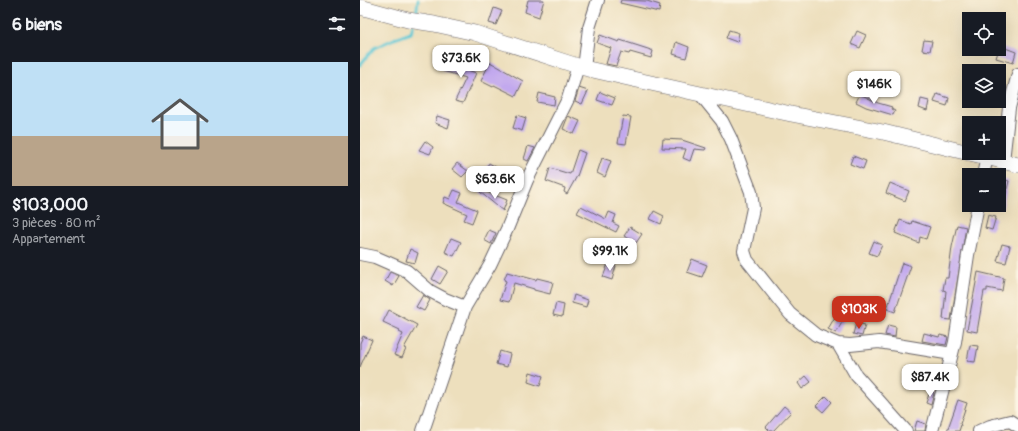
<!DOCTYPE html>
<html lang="fr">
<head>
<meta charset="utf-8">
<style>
  :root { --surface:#171b24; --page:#242831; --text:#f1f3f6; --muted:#9ea1a6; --line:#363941; --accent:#c8321e }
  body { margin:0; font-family:Pangolin,sans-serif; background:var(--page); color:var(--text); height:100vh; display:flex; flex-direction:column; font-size:15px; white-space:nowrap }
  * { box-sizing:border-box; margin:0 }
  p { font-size:13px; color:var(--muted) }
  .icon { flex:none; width:22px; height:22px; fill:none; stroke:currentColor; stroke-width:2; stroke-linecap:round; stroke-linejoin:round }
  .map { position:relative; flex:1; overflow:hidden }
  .panel { display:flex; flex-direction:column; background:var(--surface); width:360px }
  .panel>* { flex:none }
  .tools { position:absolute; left:602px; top:12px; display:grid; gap:8px }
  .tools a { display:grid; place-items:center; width:44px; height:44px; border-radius:0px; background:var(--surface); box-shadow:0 4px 16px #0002; font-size:20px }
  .price { position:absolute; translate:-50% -34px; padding:0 9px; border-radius:8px; background:#fff; color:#222; font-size:13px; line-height:26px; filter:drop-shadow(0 1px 2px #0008) }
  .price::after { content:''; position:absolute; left:50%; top:24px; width:12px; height:9px; margin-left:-6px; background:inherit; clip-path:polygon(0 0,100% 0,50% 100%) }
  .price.active { background:var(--accent); color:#fff }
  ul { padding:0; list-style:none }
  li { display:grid; align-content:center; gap:8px; height:212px; padding:0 12px }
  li+li { border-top:1px solid var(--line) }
  li span { display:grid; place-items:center; height:124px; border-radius:0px; color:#555 }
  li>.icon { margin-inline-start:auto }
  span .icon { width:72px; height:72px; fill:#fffc; stroke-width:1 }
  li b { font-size:17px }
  h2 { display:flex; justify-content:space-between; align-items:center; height:48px; padding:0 12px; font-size:17px }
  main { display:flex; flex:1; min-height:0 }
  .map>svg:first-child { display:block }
</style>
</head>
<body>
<main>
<section class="panel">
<h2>6 biens<svg class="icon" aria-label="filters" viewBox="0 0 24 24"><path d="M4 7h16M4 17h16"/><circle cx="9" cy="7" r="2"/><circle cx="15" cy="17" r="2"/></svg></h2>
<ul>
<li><span style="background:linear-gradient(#bfe0f5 60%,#b9a48a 0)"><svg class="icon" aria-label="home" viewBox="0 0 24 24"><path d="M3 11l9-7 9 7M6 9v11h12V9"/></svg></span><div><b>$103,000</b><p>3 pièces · 80 m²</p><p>Appartement</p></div></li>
</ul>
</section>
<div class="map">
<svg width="658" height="431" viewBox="0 0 658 431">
  <rect width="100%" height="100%" fill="#fcf5e5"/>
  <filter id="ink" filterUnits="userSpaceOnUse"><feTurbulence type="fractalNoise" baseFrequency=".025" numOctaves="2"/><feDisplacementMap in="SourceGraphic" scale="8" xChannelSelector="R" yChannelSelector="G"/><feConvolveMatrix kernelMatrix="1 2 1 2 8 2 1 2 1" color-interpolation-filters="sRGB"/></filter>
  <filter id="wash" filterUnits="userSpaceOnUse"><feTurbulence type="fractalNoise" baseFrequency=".012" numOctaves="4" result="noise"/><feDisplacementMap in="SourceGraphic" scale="16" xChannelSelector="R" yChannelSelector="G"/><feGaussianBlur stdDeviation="0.9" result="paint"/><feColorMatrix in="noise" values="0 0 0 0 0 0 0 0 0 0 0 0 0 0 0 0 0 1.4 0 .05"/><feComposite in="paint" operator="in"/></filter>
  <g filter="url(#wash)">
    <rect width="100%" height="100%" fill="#eddfbd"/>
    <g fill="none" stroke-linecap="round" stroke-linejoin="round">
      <path stroke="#5bc7d5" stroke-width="3" d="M56,16L58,0
        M0,65L14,48L34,39L51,33L53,25"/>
    </g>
    <g id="blocks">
      <path fill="#c2a9ee" d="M168,0H184L179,17L165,12Z
        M261,0L287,1L300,5L299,12L260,3Z
        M134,8L142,11L136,25L129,23Z
        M369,30L379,33L377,42L366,38Z
        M497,31L506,35L500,48L491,44Z
        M240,35L259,42L260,40L291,50L293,51L291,58L270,52L269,54L261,52L256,66L246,64L251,48L237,43Z
        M564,40L572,41L570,51L562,50Z
        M316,42L329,47L326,58L313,54Z
        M640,46L656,52L653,63L636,58Z
        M86,62L116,73L103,103L95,101L106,78L83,71Z
        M130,62L163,81L156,96L134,85L133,87L121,81Z
        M219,88L228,91L222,104L215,101Z
        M240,92L255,98L252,105L237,100Z
        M179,93L195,97L194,105L177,102Z
        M500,94L518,103L532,107L531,109L535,111L533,115L506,107L496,102Z
        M577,94L589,98L587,106L574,102Z
        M561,99L569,101L567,111L559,108Z
        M157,115L166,118L162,131L153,128Z
        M77,116L90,120L88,128L75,123Z
        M208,116L220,121L214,134L203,129Z
        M263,116L271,117L266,144L258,143Z
        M303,139L322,140L346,148L345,150L334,149L330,161L323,158L326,149L302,148Z
        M65,141L73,147L70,154L59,150Z
        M168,146L175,148L168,161L164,159Z
        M218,150L225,153L217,176L207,194L204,192L205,188L186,181L190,168L210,174Z
        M493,156L506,161L503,169L490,164Z
        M242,158L251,161L245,177L237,173Z
        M97,163L108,171L102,177L92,169Z
        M129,163L136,167L130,178L122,174Z
        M639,178L649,181L642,209L639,208Z
        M530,183L549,191L545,201L526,193Z
        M94,190L102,193L98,202L117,210L112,223L104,220L107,214L83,203L85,197L90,199Z
        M122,190L147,200L143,211L120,192Z
        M221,206L246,219L249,212L256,215L253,223L259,226L256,232L217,213Z
        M294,211L304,216L301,224L290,219Z
        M628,215L636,217L632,230L625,228Z
        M540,220L551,224L552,221L570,227L566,239L560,237L559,243L535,233Z
        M597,225L606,227L591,320L583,319L586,291L583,290L585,278H588L592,247Z
        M270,227L282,234L276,243L264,236Z
        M129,230L136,233L131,244L124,240Z
        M91,238L101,242L94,256L85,252Z
        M514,241L522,245L517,256L509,253Z
        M642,244L650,246L646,263L637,261Z
        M50,249L58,253L55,263L46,261Z
        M332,259L347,265L342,277L327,272Z
        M542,263L551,266L535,312L527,309Z
        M248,264L256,266L252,280L243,277Z
        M79,266L88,271L80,284L72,279Z
        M30,272L39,276L33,286L25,281Z
        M147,272L176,280L177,278L193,282L190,294L174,290V289L154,283L149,302L140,300L146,281L144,280Z
        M618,272L644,278L642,291L627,288V291H624L617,332L607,330Z
        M63,295L70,300L64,311L56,307Z
        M214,295L228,300L226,307L212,303Z
        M196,303L204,305L202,317L193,315Z
        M29,310L57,325L44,348L46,349L42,358L34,355L43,334L39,332L40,330L23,322Z
        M476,315L484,319L476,333L468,329Z
        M496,323L505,325L502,336L493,334Z
        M528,325L536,327L535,337L525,335Z
        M564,333L579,337L580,335L588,337L586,345L562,341Z
        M3,336L12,340L0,367V343Z
        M610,345L618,346L615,362L607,361Z
        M140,351L150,354L147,367L136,364Z
        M170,372L183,376L180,386L168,382Z
        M446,376L451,382L442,389L438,383Z
        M570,391L574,393L571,405L566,403Z
        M466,396L472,402L463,412L456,406Z
        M598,400L607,403L600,424L601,425L599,431H587Z
        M424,406L431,412L413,431H410L406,427Z
        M557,421L566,424L565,431H554Z"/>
    </g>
  </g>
  <g filter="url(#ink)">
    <use href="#blocks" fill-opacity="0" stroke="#696468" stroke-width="1"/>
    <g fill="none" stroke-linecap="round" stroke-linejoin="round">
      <defs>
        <path id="minor" d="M224,68L229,28L238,0
          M341,95L362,121L371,139L391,192L393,208L384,251L387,260L430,314L456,335L478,344L490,345L519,342L592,354
          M643,161L649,108L658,74
          M623,175L627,157
          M0,254L15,257L47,271L70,291L85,299L105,307
          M478,344L496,375L546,431
          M63,431L105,307L130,265L147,229L167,180L208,99L218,66
          M572,431L595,342L608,255L618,205
          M619,431L630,426L650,421L658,426"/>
        <path id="tertiary" d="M0,7L48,20L74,24L115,33L224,68L268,78L431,114L523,132L609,153
          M610,153L658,165"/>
      </defs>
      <use href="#minor" stroke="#696468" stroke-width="14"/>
      <use href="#tertiary" stroke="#696468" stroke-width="16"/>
      <use href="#minor" stroke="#fff" stroke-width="12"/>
      <use href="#tertiary" stroke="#fff" stroke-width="15"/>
    </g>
  </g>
</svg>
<div class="tools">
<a><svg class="icon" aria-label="locate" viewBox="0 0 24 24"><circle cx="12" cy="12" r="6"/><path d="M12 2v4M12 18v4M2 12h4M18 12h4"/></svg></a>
<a><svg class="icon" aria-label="layers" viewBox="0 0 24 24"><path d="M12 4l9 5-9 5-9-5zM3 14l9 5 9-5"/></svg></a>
<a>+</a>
<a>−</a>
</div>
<b class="price" style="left:101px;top:79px">$73.6K</b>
<b class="price" style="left:514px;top:105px">$146K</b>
<b class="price" style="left:135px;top:200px">$63.6K</b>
<b class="price" style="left:250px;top:272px">$99.1K</b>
<b class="price active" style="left:499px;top:330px">$103K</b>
<b class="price" style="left:570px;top:398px">$87.4K</b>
</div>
</main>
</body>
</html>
